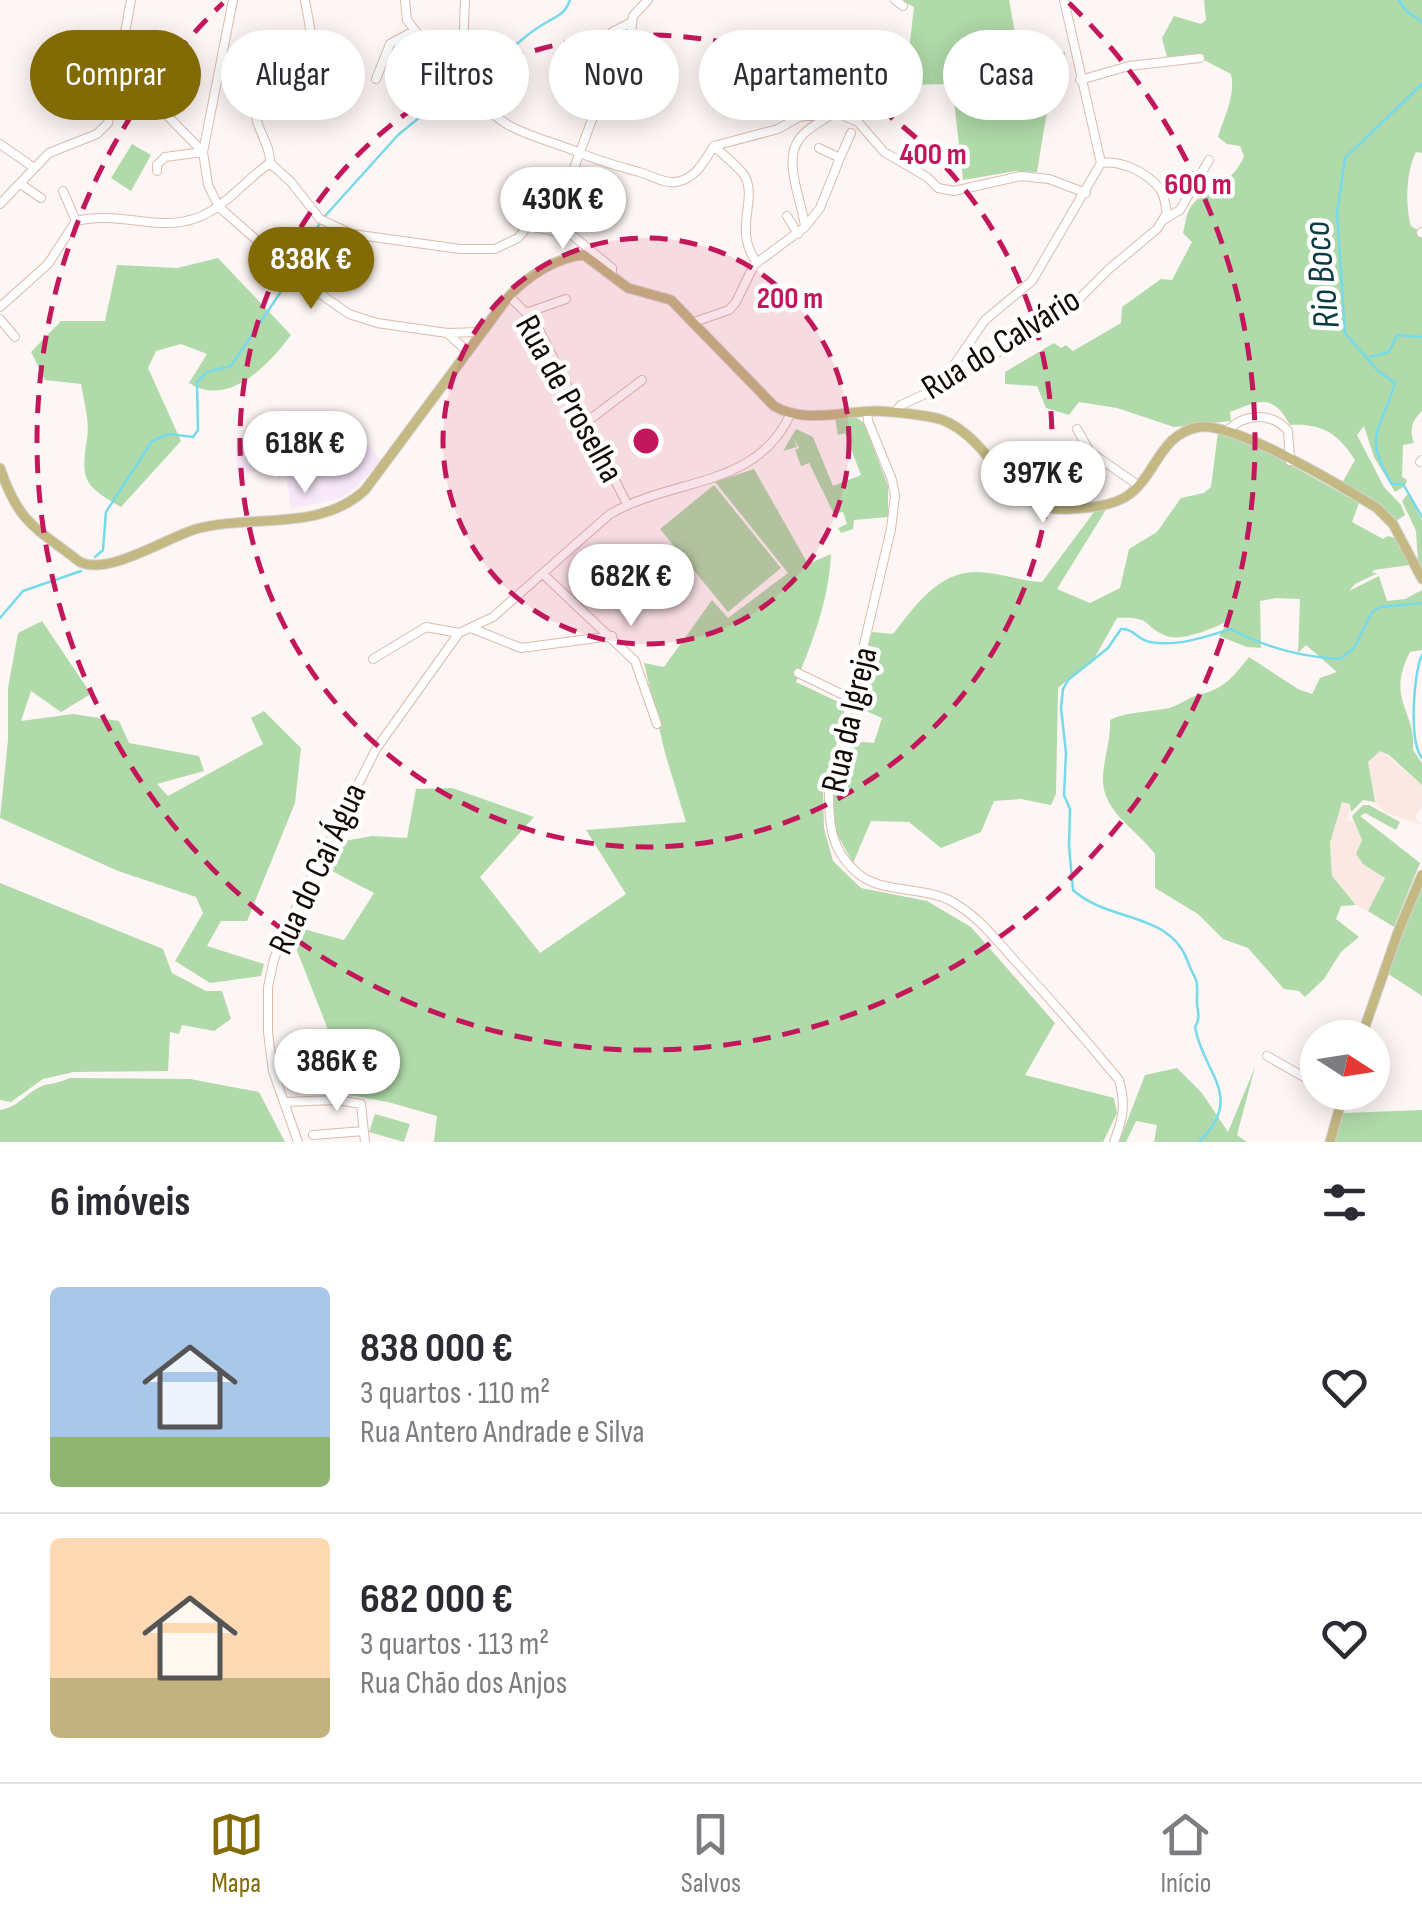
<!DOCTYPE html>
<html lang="pt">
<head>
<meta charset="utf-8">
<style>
  :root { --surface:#fff; --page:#f7f7f7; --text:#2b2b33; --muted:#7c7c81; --line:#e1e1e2; --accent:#826a04 }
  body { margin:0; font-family:"Sofia Sans Condensed",sans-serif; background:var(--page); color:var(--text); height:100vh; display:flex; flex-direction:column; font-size:38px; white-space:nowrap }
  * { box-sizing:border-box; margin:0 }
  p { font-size:32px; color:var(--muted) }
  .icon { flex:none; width:55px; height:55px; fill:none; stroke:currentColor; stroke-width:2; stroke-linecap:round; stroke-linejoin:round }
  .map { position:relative; height:1142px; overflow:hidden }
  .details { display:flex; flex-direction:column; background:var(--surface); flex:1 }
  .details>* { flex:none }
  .hud { position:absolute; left:30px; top:30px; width:1362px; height:90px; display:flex; gap:20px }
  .needle { width:65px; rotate:102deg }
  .buttons { position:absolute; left:1300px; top:1020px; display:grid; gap:20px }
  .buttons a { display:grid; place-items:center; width:90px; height:90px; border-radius:50%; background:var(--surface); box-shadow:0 5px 25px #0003; font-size:50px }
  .price { position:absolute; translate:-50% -85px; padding:0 22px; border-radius:35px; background:#fff; color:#222; font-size:32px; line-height:65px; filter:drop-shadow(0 2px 5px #0008) }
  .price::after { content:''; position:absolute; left:50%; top:60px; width:30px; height:22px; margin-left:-15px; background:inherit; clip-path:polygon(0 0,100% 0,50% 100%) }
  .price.active { background:var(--accent); color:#fff }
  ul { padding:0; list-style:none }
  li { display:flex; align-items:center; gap:30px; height:250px; padding:0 50px }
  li+li { border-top:2px solid var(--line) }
  li span { display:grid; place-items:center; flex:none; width:280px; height:200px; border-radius:10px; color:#555 }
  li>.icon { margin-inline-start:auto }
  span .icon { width:120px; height:120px; fill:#fffc; stroke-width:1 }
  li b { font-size:42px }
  h2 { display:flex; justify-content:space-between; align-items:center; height:120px; padding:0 50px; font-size:42px }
  .chip { padding:0 35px; border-radius:45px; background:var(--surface); box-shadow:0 5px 25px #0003; font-size:35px; line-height:90px }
  .chip.active { background:var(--accent); color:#fff }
  .menu { display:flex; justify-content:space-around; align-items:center; height:140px; border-top:2px solid var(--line); background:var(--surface); font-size:28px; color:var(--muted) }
  .menu a { display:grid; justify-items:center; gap:5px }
  .menu .active { color:var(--accent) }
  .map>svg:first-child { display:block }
</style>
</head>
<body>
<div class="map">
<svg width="1422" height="1142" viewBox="0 0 1422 1142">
  <rect width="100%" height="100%" fill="#fdf6f4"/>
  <path fill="#f9e9e2" d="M1380,750L1422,785V807L1415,817L1422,825L1386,813L1375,802L1368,762Z
    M1342,802L1351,804L1347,821H1356L1362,840L1358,853L1363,864L1385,878L1368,911L1358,906L1332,876L1330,844Z"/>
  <path fill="#f9e8f9" d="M337,411L381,460L358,485L341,498L291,509L285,468L237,474L236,444L273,440Z"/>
  <path fill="#b0daa9" d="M901,0H1009L1018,50L1065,52L1067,83L1051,87L1037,172L1016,171L963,180L952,84L905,85L914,7Z
    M1204,0H1422V153L1416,152C1406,171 1405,206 1411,226L1419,231L1418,236L1422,238V411C1412,421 1409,429 1414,443L1403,445L1402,477L1407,480L1405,486L1395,492L1374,457L1364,426L1357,435L1384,487L1401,505L1405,515L1396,521L1342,483L1355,460C1338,433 1321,423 1290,425C1273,393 1259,400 1230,412L1231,421L1174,427L1117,408L1079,402L1069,415L1046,408L1037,386L1005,384V372L1054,343L1061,348L1066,345L1073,351L1121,323L1122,307L1161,279L1172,280L1192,242L1183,233C1185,225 1186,215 1190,208C1206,184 1231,188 1244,156L1240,146L1227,144L1218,137C1224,117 1236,95 1231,74L1202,59L1200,53L1167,57L1162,38L1174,16L1201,24L1206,20Z
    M132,144L151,155L131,191L111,178Z
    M218,258L291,335C268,366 228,408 189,383L207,354L181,344L156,351L148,368L181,441L121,507C85,486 80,481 87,439C90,423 84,401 81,384L45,380L31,352L61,321H105L117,265L177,268Z
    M856,417L864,423L888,486V517L854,520L853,529L841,533L838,528L847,524L843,512L834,514L809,463L801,466L795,450L799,448L794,439L797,447L783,451L796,429L813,437L833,486L861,475L845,433L838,435L835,418Z
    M1218,432L1235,434L1359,503L1352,522L1383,539L1388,536L1395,538L1410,565L1374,570L1372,573H1378L1355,584L1349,591L1379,576L1387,601L1405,599L1422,590V650L1410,652C1385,700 1417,711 1413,750L1422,763V785L1389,755L1380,751L1368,762L1375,802L1363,800L1351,812L1350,804L1342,802L1330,843L1332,876L1356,905L1341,906L1336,919L1359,937L1341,952L1324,979L1305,997L1299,991L1284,989L1248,948L1223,939L1198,914L1155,888V854C1136,828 1101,812 1103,776C1104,757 1111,740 1110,720C1126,712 1147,712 1164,709C1178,707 1188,697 1201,694C1224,689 1234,676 1249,657L1298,689L1312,694L1320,678L1337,672L1306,645L1298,653L1300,599L1276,598L1260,601L1261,648L1247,647L1219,636L1228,621C1214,628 1181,642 1167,636C1142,627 1154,616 1117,618L1095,657L1058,688L1056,794L1051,805L1021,799L994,801L981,832L941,848L909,822L871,821L853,863L833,827V800L850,741L874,743L882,718L854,706L872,632L893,634C915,606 939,570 979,572C1000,573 1021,581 1042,582L1097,508H1107L1057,589L1090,603L1120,588L1129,549L1157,532L1181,498L1204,493L1211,487Z
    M754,469L808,564L831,554C829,599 813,641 796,682L847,706L823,789L824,828L833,861L861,888L927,901L971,927L1055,1023L1025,1075L1114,1098L1117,1113L1103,1142H434L437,1116L388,1102L328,1091L327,1027L296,948L303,929L344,940L374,893L330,870L344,841L372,836L407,838L416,789L452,788L534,817L480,877L540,953L626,894L586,830L686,822L665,753L644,663L664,667L712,600L728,618L788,573L715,482Z
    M714,485L781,568L728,612L660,529Z
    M1408,494L1422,520V569L1418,562L1416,531L1402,501Z
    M42,621L91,694L61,712L31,691L21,721L73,714L119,721L129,743L199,756L204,771L157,784L168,796L263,744L251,718L264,711L301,748L295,803L247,921H221L207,946L264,964L261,976L210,983L175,961L203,913L196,897L118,871L0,818L8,740V688L18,633Z
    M1363,805H1369L1400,822L1396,830L1365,813L1360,816L1420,863L1394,927L1368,911L1385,878L1363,864L1356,854L1362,840L1352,816Z
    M1422,882V996L1387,973Z
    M0,883L163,949L172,973L206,991H222L231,1019L214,1031L182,1025L179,1034L170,1032L168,1071L74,1072L43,1079L11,1102L0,1100Z
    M1255,1067L1237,1135L1247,1142H1154L1157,1125L1136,1121L1126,1142H1119L1145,1075L1177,1068L1202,1093L1228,1132Z
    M70,1078L190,1079L259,1092L285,1142H0V1110C20,1107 28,1090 45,1085C54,1083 61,1082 70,1078Z
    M1422,1110V1142H1335L1343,1113Z
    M375,1114L410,1124L404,1142L369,1132Z"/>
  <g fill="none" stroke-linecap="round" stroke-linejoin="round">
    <path stroke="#77daea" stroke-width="2.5" d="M1399,0L1406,11L1422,22
      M505,53C517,45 527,34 539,27C553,17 564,17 570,0
      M474,72L494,58
      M1422,84L1345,158L1337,213L1345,333L1378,371L1395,383C1381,431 1362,435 1392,484H1403L1422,517
      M325,216L398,135L464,81
      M291,265L319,225
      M1370,357L1389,352L1397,335L1422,337
      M95,557L103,550L106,512L152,441L169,434L193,437L198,430L197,382L207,372L231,366L282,290L288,275
      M0,618L23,591L81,571
      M1422,655C1413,675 1409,742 1422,758
      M1199,1142C1246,1096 1203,1074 1195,1027C1202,1015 1196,1011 1197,998C1198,974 1195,982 1188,962C1170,911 1109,923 1073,890L1069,846L1070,809L1064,795L1066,753L1061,708L1063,689L1068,680L1108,648L1121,629C1134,628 1137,640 1150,642C1176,647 1206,637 1231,629C1266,648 1301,657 1340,659L1354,648L1372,612L1380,607L1422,603"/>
    <defs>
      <path id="minor" d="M233,0L203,152L208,185L219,207L309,286L349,314L377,323L447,333L480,332
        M405,0L407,20L420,37L464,43
        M465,0C464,26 461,60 472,85C494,133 538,135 580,153C601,162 618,166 639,172C651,175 664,184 676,182C696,179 704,161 714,146
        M895,0L903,6
        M612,32L630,23
        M613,55L619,50H630
        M628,57L644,71
        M376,79L390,44L412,32
        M1080,80L1129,66L1200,58
        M116,86L151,99L203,152
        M0,144L33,167
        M714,146L778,129L799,117L835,112L858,122L884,152L927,177L938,188L954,191L1021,176L1049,179L1086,193
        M714,146C723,155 736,164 744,175C759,199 732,229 757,263
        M840,158L851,133
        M270,163L291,182L320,219L352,234L460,249H495L518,238L573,171L604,87L628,57L633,16L648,0
        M270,163C271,142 251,124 256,103C263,77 304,69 310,47C313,34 307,14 305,0
        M157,171V165L165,157L203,152
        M22,185L41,198
        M63,191L76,221
        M0,204L49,153L97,134L108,123L131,0
        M787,216L798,234
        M1165,219L1180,210L1209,160
        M530,226L572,235L612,268V276
        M805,226C802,205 790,176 793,155C796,130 822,123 836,111C854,96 869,90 892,83L897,59
        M1421,233L1422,232
        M509,296L535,322L627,504
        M0,307L48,264L76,221C115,211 152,229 186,221C221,214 242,182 270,163
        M526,313L566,299
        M0,319L15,337
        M694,322L729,310L736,302L754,265L805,227L820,208L840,158L819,148
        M447,333L467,351
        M953,380L954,365L985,320L1032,281L1101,163L1064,0
        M867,411L868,421L892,480L895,496L891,529L829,794C829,825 831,849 855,871C878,894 921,886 949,900C977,914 997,941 1017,963C1052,1001 1086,1040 1119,1080C1126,1104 1123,1119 1114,1142
        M895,412L901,405L943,386L1069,309L1109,269L1157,229L1167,213C1165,205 1165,195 1160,189C1147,172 1121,160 1101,163
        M585,423L642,380
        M1077,429L1090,452L1138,485
        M1228,430C1246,413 1272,412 1288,431L1290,461
        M1420,462L1422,460
        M543,574L635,661L657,724
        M471,628L521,648L612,636
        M373,659L426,627L459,633
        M798,673L854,700
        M1267,1056L1318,1085
        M284,1102L338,1100L361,1104L365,1142
        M313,1135L364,1131
        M298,1142L273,1071L268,1032V987L274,959L295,910L376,749L459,633L493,617L610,514C674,477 757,489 791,413"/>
      <path id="major" d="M0,468C19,524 36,528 80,562C108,576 166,538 196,529C251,514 320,532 365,490L509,296C528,276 556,257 584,255L628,288L671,300L774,406C804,424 844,411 878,411C896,412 914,414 931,417C983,425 1007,502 1048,508C1070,511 1112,508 1130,494C1157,473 1160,434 1199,427C1235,422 1343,487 1377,508L1393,524L1422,579
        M1361,1038L1398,932L1422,875
        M1330,1142L1344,1092"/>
    </defs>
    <use href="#minor" stroke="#dbbbad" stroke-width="10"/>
    <use href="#major" stroke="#d5d3d2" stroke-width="11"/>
    <use href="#minor" stroke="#fff" stroke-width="8"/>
    <use href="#major" stroke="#c4b883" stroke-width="9"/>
  </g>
  <circle cx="646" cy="441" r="203" fill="#c2185b" fill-opacity=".12"/>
  <g fill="none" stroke="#c2185b" stroke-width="5" stroke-dasharray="18 12">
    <circle cx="646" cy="441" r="203"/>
    <circle cx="646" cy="441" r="406"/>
    <path d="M1069 3A609 609 0 1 1 223 3"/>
  </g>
  <g text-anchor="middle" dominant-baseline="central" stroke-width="9" stroke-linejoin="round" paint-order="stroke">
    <g font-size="35" fill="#130905" stroke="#fff">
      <text transform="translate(1001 344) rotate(-32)">Rua do Calvário</text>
      <text transform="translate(569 399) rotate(61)">Rua de Proselha</text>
      <text transform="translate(850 720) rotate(-77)">Rua da Igreja</text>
      <text transform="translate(318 869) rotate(-65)">Rua do Cai Água</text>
    </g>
    <g font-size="38" font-style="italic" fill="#0c3c43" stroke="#fff">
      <text transform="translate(1322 275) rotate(-96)">Rio Boco</text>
    </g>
  </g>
  <circle cx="646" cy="441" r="15" fill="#c2185b" stroke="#fff" stroke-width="5"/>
  <g font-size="30" text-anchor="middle" font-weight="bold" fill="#c2185b" stroke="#fff" stroke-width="9" stroke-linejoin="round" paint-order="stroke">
    <text x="933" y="164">400 m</text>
    <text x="1198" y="194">600 m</text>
    <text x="790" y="308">200 m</text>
  </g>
</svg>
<div class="buttons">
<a><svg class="needle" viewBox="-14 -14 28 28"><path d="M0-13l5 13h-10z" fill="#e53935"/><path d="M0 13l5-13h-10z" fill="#7c7c81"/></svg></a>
</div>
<b class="price" style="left:563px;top:252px">430K €</b>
<b class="price active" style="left:311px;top:312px">838K €</b>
<b class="price" style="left:305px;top:496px">618K €</b>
<b class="price" style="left:1043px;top:526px">397K €</b>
<b class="price" style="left:631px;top:629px">682K €</b>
<b class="price" style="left:337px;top:1114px">386K €</b>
<div class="hud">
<a class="chip active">Comprar</a>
<a class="chip">Alugar</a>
<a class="chip">Filtros</a>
<a class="chip">Novo</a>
<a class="chip">Apartamento</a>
<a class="chip">Casa</a>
</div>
</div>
<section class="details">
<h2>6 imóveis<svg class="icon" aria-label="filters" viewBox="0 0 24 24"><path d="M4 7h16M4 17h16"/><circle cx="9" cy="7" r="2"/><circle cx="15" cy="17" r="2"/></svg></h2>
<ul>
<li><span style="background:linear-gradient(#a9c7e8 75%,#8fb573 0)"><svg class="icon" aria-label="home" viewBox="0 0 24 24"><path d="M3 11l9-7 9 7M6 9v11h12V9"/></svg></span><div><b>838 000 €</b><p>3 quartos · 110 m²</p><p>Rua Antero Andrade e Silva</p></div><svg class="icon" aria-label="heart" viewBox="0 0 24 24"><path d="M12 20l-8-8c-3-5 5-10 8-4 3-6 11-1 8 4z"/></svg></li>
<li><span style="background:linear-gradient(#ffd9b3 70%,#c2b280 0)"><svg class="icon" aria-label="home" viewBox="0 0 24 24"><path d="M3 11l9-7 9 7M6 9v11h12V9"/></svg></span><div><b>682 000 €</b><p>3 quartos · 113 m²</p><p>Rua Chão dos Anjos</p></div><svg class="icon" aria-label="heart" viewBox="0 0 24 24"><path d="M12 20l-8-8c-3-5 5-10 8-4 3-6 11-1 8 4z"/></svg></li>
</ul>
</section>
<nav class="menu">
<a class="active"><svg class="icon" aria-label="map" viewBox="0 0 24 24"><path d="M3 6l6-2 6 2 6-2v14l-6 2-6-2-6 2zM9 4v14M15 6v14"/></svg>Mapa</a>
<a><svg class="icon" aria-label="saved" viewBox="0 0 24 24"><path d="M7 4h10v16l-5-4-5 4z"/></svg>Salvos</a>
<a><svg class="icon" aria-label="home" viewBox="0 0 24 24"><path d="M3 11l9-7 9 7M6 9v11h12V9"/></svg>Início</a>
</nav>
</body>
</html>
